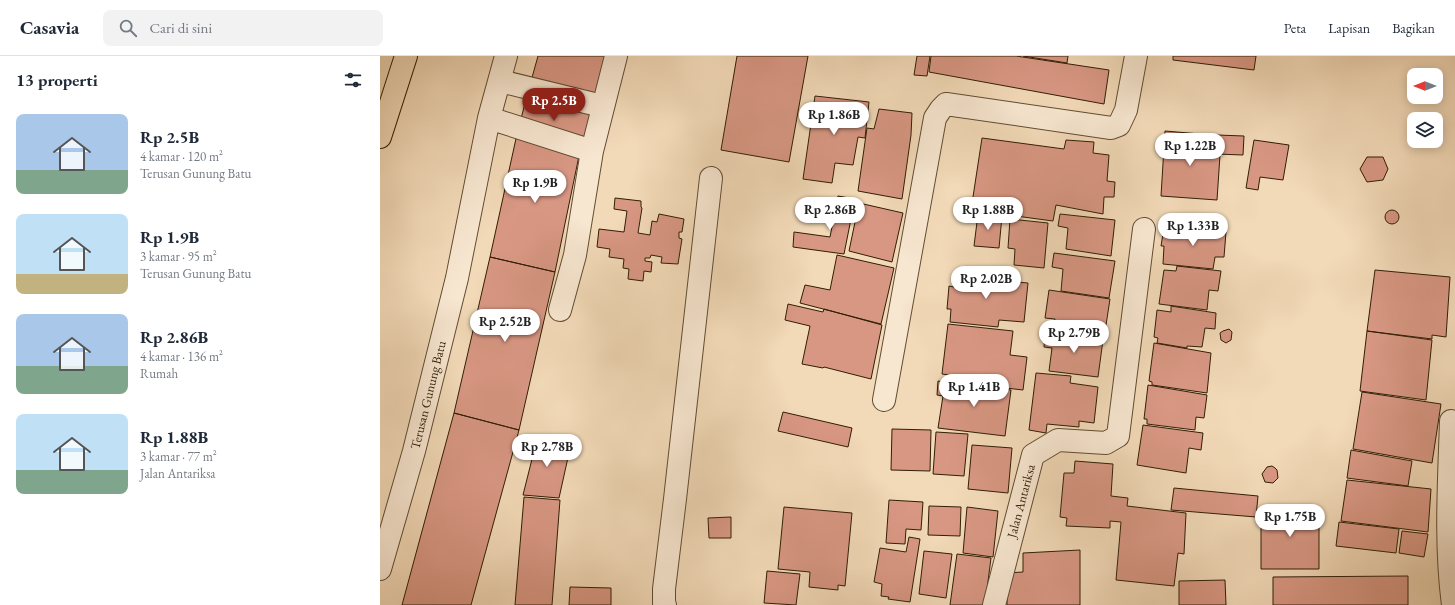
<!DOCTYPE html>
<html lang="id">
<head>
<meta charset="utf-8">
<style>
  :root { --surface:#fff; --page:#f2f2f3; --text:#1f2937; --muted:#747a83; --line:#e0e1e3; --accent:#8f2418 }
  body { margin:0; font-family:"EB Garamond",serif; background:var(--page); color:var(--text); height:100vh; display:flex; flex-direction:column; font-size:15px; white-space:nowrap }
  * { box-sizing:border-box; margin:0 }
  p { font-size:13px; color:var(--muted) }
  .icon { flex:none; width:22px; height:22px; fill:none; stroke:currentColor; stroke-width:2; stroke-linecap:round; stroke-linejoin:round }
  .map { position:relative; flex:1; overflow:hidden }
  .sheet { display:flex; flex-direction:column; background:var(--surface); width:380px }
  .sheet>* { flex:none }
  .needle { width:26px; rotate:270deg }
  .buttons { position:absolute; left:1027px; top:12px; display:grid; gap:8px }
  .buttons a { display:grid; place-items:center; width:36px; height:36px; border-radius:8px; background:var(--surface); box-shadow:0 2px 10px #0003; font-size:20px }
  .price { position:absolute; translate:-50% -34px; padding:0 9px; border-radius:14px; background:#fff; color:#222; font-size:13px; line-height:26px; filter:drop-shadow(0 1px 2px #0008) }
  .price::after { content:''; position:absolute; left:50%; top:24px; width:12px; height:9px; margin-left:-6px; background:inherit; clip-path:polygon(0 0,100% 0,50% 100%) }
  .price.on { background:var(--accent); color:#fff }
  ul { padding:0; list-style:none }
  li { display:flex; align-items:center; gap:12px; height:100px; padding:0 16px }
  li span { display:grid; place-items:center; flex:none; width:112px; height:80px; border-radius:8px; color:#555 }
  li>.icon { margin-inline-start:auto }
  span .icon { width:48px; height:48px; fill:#fffc; stroke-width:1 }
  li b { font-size:17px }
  h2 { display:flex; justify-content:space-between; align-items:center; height:48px; padding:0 16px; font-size:17px }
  header { display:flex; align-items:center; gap:24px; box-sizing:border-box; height:56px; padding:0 20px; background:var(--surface); border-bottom:1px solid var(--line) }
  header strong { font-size:19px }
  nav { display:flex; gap:22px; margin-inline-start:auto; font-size:14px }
  .search { width:280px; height:36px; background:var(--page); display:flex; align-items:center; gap:10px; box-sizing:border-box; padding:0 14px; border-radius:8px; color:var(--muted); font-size:15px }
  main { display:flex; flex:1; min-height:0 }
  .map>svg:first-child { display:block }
</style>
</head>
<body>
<header>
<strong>Casavia</strong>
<div class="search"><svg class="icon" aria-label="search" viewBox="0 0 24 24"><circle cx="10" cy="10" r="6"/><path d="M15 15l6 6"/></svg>Cari di sini</div>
<nav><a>Peta</a><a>Lapisan</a><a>Bagikan</a></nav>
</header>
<main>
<section class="sheet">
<h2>13 properti<svg class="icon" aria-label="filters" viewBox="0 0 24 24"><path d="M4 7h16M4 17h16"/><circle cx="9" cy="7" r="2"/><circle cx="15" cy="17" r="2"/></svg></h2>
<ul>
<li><span style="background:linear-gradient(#a9c7e8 70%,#7fa58c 0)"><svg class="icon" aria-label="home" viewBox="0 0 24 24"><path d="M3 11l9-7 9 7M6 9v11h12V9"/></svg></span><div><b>Rp 2.5B</b><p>4 kamar · 120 m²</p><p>Terusan Gunung Batu</p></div></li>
<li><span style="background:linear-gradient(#bfe0f5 75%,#c2b280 0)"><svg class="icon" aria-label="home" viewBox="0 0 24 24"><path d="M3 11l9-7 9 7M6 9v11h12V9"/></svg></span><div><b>Rp 1.9B</b><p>3 kamar · 95 m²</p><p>Terusan Gunung Batu</p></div></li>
<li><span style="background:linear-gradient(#a9c7e8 65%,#7fa58c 0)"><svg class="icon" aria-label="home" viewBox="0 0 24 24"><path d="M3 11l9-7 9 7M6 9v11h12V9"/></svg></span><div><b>Rp 2.86B</b><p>4 kamar · 136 m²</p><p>Rumah</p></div></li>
<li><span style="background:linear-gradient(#bfe0f5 70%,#7fa58c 0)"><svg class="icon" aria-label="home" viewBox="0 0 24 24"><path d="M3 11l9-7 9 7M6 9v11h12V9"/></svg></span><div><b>Rp 1.88B</b><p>3 kamar · 77 m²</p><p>Jalan Antariksa</p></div></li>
</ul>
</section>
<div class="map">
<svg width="1075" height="549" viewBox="0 0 1075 549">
  <rect width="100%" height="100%" fill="#f2d9b7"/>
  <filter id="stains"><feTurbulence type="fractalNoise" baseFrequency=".005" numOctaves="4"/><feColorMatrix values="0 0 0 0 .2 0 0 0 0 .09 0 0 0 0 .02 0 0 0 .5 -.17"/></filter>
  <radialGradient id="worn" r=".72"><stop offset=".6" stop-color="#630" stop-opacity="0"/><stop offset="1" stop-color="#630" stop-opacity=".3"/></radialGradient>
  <path fill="#d89783" stroke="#301e06" d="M158,0H226L212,54L148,36Z
    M357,0H428L409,106L341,94Z
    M537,0H550L547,20L534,19Z
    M551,0H636L729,14L724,48L549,16Z
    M643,0H688L687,7Z
    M793,0H876L874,14L793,4Z
    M148,36L212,54L200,95L137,78Z
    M435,40L489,46L485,82L478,81L473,109L455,107L452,127L423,123Z
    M499,53L532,57L531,79L522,143L478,135L487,72L494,73Z
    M785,75L832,79L830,98L840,99L837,144L781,140Z
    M137,78L200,95L175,216L110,201Z
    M837,79L864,80L863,99L836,98Z
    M602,82L684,93L686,84L714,86L713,97L729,99L727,125L735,126L734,141H724L723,158L676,149L673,165L591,154Z
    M874,84L909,89L903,124L880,121L878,134L866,132Z
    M987,101H1003L1008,113L1003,124L987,126L980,113Z
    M458,140L475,143L464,198L413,191L414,176L450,181Z
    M235,142L261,145V151L262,152L258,177L270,179L272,165L277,166L279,158L304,163L302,176H299V182L302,183L298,208L281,207L282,201L271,199L270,202H265V205L272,206L271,216L264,215L263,225L248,223L249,213L243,212L244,203L229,201L230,193L217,191L219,173L244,176L247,155L234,153Z
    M479,147L523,157L512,206L469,195Z
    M1005 161a7 7 0 1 1 14 0a7 7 0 1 1-14 0Z
    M598,158L622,160L619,192L594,190Z
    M680,158L735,164L731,200L686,193L688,172L678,170Z
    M630,163L668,167L664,212L634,209L635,193L628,192Z
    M798,170L846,176L844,201H835L833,213L783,208L784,190H781L783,178H788V175H798Z
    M674,197L735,205L729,242L681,235L683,213L672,211Z
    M457,199L514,212L501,268L420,247L425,229L450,234Z
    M110,201L175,216L139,374L74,357Z
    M797,210L841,215L838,235L829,234L827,254L779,248L784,214L796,215Z
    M995,214L1070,221L1066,281L1052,279V283L987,275Z
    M576,215L612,216L611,224L648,227L644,266L619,264L618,271L570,266L571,253H567L569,230L574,231Z
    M669,234L730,243L724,282L673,274L675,263L665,262Z
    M408,248L443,256L444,253L502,269L491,323L444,311L443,312L422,308L430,270L405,264Z
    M791,250L836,257L835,273L825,272L822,291L807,290V292L777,287L778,282L774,281L777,254L791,256Z
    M568,268L633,275L630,299L647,301L643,334L591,328V322L562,318Z
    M849,273L852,276L851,284L846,287L841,284L840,277L843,275Z
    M665,275L723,284L718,321L669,315L672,292L664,291Z
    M987,275L1052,284L1046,344L980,335Z
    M774,287L831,297L827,337L772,329V326L769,325Z
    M656,317L691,320L690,327L718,331L714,367L699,365V371L667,368L666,377L649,374Z
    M558,325L631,334L625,380L558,372L563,340L557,339Z
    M768,329L827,339L824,362L816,361L815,374L767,368V363H764Z
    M982,336L1061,348L1052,407L973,393Z
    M403,356L472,372L468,391L398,375Z
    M74,357L139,374L91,549H22Z
    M763,369L823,377L821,394L809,392L806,417L757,409Z
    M512,373L551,374L550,415L511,414Z
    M556,376L588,378L584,420L553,418Z
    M158,379L191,388L179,442L143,439Z
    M592,389L632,392L628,437L588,433Z
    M971,394L1032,405L1028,430L967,422Z
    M695,405L733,408L731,440L748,442L747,450L806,457L804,498L798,497L794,530L736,524L741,466L730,465V472L686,470L687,462L680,461L684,417H694Z
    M892,410L895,412L897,414L898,422L893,427L885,426L882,418L887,411Z
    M967,424L1051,433L1048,476L961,465Z
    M794,432L878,440L876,461L791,454Z
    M144,441L180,444L172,549H135Z
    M509,444L543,446L541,474L526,473L525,488L506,487Z
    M549,450L581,451L580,480L548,479Z
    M404,451L472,457L465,530L458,529V534L429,531L430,516L398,513Z
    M587,451L618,455L613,501L583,497Z
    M939,451V513H881V452Z
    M351,461V482H329L328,462Z
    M959,466L1019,473L1016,497L956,490Z
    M1022,475L1048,478L1044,501L1019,497Z
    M529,481L540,483L530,546L508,543L509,541L501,540L502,528L494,526L500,492L526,496Z
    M700,494V549H627V517L643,516V497Z
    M544,495L572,498L566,542L539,538Z
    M577,498L611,502L605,549H570Z
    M387,515L420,518L416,549L384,547Z
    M1028,520V549H893V521Z
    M845,524L846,549H799V525Z
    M190,531L231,532V549H189Z"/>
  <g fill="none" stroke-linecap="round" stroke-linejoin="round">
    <defs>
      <path id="minor" d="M120,25L222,50
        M109,62L212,95
        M180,254L195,199L212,95L236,0
        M504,344L555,62L561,53L566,48L731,72L739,69L746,54L756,0
        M1071,365C1069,427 1065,488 1073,549
        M0,513L34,395L77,222L109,62L126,0
        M285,549L284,547V533L295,443L331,122
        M614,549L653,399L678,384L726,387L738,380L764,173"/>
      <path id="highway" d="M0,81L26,0"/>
    </defs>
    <use href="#minor" stroke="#604d32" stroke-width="24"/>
    <use href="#highway" stroke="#301e06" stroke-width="24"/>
    <use href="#minor" stroke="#f7e6d0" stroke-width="22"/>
    <use href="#highway" stroke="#f2d9b7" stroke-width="22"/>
  </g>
  <g text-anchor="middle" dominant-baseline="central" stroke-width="3" stroke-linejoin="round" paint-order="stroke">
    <g font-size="13" fill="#301e06" stroke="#f7e6d0">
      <text transform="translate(48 339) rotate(-76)">Terusan Gunung Batu</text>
      <text transform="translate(641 445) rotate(-75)">Jalan Antariksa</text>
    </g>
  </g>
  <rect width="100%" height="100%" filter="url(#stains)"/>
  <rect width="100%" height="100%" fill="url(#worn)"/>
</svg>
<div class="buttons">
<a><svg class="needle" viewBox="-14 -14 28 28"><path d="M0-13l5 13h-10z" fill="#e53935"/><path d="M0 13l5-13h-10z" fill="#747a83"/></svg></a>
<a><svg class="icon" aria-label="layers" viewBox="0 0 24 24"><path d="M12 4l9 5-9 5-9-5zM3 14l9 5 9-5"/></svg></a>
</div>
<b class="price on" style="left:174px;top:66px">Rp 2.5B</b>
<b class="price" style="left:454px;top:80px">Rp 1.86B</b>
<b class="price" style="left:810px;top:111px">Rp 1.22B</b>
<b class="price" style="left:155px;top:148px">Rp 1.9B</b>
<b class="price" style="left:450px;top:175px">Rp 2.86B</b>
<b class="price" style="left:608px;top:175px">Rp 1.88B</b>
<b class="price" style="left:813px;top:191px">Rp 1.33B</b>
<b class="price" style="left:606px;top:244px">Rp 2.02B</b>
<b class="price" style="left:125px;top:287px">Rp 2.52B</b>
<b class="price" style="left:694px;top:298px">Rp 2.79B</b>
<b class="price" style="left:594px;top:352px">Rp 1.41B</b>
<b class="price" style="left:167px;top:412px">Rp 2.78B</b>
<b class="price" style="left:910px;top:482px">Rp 1.75B</b>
</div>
</main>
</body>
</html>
